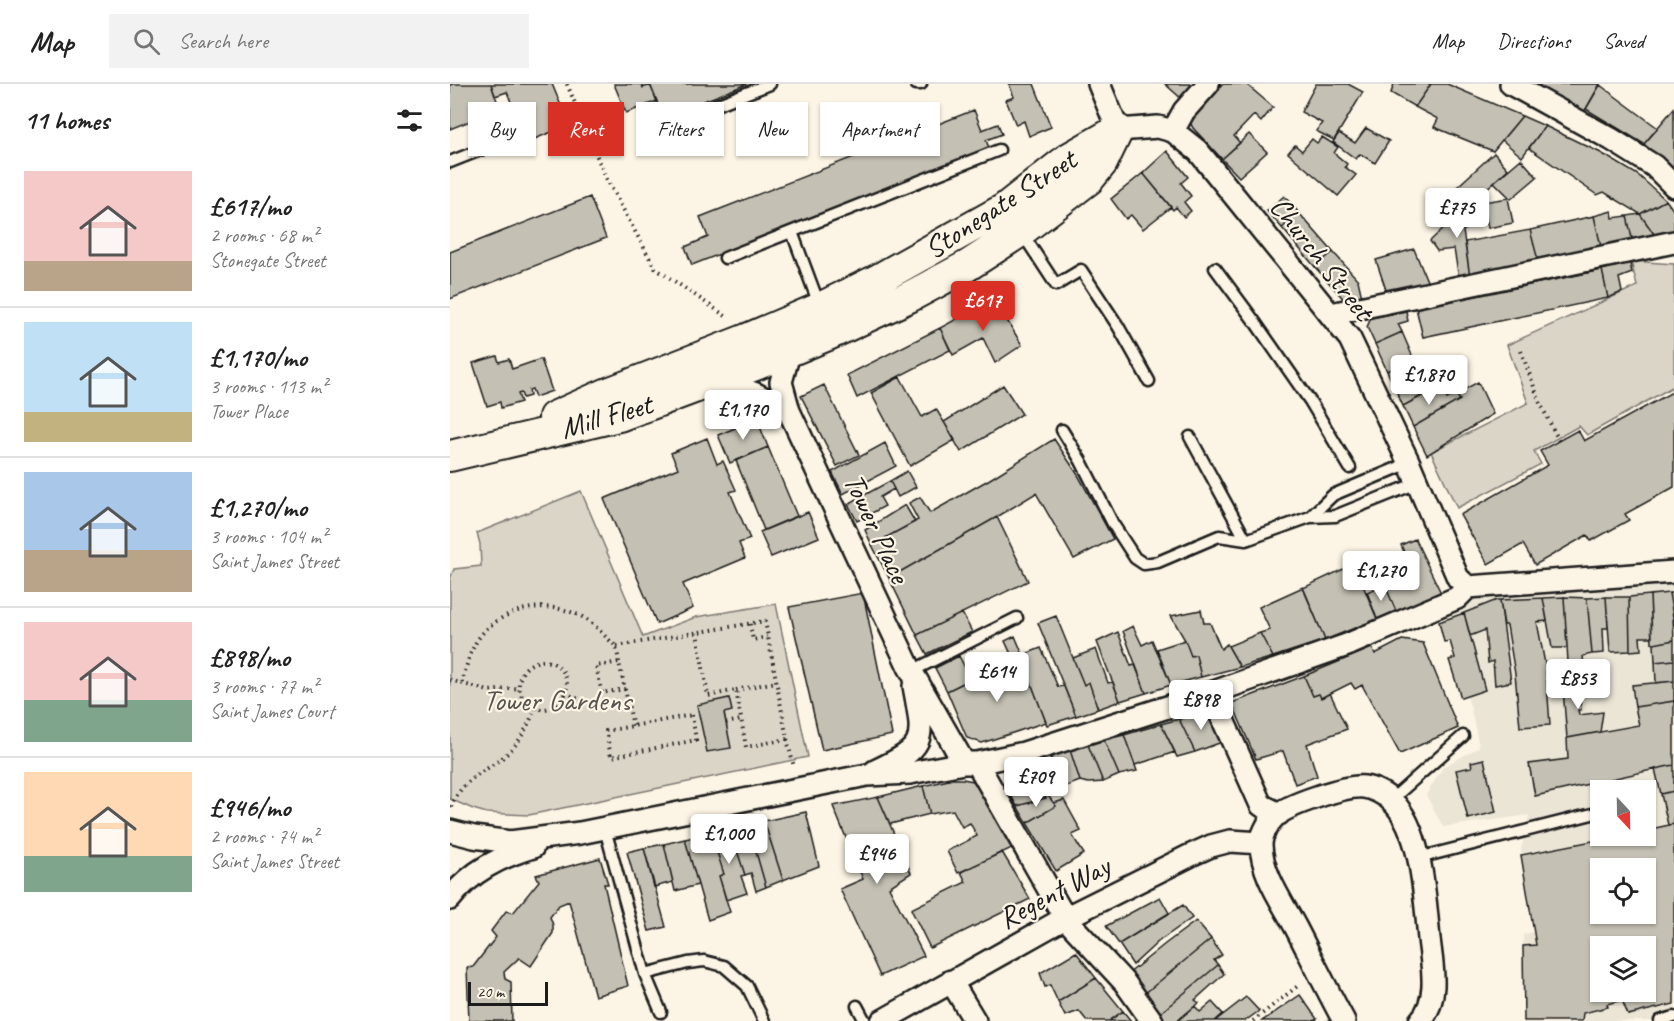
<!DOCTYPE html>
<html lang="en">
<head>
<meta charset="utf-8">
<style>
  :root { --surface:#fff; --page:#f2f2f2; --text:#222; --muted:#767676; --line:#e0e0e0; --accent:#d93025 }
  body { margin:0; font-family:Caveat,sans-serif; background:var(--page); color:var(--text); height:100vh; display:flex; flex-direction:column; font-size:22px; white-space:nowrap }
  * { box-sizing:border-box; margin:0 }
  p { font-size:20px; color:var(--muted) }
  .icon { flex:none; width:33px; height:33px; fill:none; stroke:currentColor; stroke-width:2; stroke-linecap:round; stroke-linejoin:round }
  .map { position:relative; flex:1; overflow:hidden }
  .panel { display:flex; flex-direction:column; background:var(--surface); width:450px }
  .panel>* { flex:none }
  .top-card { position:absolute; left:18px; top:18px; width:570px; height:54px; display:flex; gap:12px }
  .needle { width:39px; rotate:158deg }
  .fabs { position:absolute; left:1140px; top:696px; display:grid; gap:12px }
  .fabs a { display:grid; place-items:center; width:66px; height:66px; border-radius:0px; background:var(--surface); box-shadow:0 2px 4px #0004; font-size:30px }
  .scale { position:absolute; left:18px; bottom:15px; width:80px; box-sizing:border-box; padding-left:6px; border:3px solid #1c1c1c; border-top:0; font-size:16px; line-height:21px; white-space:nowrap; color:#1c1c1c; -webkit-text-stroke:4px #fcf5e5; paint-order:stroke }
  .price { position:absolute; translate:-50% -51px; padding:0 14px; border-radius:6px; background:#fff; color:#222; font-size:20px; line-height:39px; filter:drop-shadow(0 2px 3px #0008) }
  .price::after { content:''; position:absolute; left:50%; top:36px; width:18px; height:14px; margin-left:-9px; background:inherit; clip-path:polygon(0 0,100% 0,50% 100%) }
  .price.current { background:var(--accent); color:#fff }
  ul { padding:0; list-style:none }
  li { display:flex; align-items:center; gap:18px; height:150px; padding:0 24px }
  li+li { border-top:2px solid var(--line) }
  li span { display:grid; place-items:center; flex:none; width:168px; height:120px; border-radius:0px; color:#555 }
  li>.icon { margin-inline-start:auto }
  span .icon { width:72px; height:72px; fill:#fffc; stroke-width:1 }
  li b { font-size:26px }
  h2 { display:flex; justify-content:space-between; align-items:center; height:72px; padding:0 24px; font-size:26px }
  .tag { padding:0 21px; border-radius:0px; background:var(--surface); box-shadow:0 2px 4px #0004; font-size:21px; line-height:54px }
  .tag.current { background:var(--accent); color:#fff }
  header { display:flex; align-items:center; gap:36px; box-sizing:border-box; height:84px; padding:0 30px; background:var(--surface); border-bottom:2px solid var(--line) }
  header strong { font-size:28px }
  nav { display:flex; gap:33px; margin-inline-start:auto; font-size:21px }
  .search { width:420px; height:54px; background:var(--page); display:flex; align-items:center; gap:15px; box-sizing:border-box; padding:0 21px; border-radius:0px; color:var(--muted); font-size:22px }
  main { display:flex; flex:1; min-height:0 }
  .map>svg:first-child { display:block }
</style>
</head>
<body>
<header>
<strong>Map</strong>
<div class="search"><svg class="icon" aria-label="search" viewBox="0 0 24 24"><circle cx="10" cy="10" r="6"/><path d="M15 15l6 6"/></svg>Search here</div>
<nav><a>Map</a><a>Directions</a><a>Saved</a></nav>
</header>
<main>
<section class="panel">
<h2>11 homes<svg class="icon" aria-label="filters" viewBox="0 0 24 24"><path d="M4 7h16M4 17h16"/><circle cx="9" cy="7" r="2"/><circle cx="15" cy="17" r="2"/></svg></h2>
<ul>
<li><span style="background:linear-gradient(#f6c9c9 75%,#b9a48a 0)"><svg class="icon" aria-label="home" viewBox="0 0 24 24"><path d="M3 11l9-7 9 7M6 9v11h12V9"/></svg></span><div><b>£617/mo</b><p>2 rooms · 68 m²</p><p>Stonegate Street</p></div></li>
<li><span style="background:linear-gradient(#bfe0f5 75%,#c2b280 0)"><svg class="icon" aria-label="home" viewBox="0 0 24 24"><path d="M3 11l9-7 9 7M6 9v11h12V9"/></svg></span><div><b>£1,170/mo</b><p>3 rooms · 113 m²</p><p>Tower Place</p></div></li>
<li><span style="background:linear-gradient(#a9c7e8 65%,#b9a48a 0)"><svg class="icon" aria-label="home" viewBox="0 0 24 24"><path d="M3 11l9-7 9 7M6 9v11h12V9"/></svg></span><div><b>£1,270/mo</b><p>3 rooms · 104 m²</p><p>Saint James Street</p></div></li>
<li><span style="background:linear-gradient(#f6c9c9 65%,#7fa58c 0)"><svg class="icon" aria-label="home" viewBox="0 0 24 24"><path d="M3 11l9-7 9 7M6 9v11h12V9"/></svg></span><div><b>£898/mo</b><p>3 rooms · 77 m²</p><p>Saint James Court</p></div></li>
<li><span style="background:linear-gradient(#ffd9b3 70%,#7fa58c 0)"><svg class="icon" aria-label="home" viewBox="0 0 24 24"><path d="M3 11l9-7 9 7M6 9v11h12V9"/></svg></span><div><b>£946/mo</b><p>2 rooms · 74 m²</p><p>Saint James Street</p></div></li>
</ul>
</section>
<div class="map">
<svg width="1224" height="937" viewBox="0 0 1224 937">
  <rect width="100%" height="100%" fill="#fcf5e5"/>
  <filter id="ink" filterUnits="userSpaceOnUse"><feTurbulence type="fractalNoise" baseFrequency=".0167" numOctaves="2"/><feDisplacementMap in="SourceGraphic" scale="12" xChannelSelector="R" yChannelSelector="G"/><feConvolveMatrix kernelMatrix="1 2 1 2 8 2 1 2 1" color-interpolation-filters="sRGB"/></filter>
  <g filter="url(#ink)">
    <path fill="#ebe5d6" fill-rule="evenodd" d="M1224,491V937H1075L1073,851L1085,847L1071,766L1079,731L993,743L976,711L993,683L1029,663L1021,625L987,519L1019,506ZM1150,706H1196V752H1150ZM1150,784H1196V830H1150ZM1150,862H1196V908H1150Z"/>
    <path fill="#dbd5c8" stroke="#7c7872" stroke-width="1.5" d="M1181,177L1224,180V302L1137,351L1129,342L1084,367L1091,380L1007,424L981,368L1078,319L1057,261L1187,202Z
      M131,407L193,553L246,533L326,520L358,673L79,731L37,729L23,725L0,715V495L4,485L31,482L30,460L27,449Z"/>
    <path fill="#c4c0b3" stroke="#1c1c1c" stroke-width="1.5" fill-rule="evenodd" d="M2,0H41L50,25L0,45V1Z
      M41,0H102L119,41L77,58L57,8L45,12Z
      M164,0H192L193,4L200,1L207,17L176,29Z
      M200,0H297L213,33Z
      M559,0H584L601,43L579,52L574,37L566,41L556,16L564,13Z
      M715,0H747L733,16Z
      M772,0H796L823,23L811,38L804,31L784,52L790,59L772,75L743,44L740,38Z
      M866,0H898L913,8L884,56L866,47L872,39L851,28Z
      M944,0H943H981L965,23L941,9Z
      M981,0H997L1072,32L1043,67L984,43L988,35L965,23Z
      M1077,0H1150L1134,28Z
      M1150,1L1208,44L1194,60L1136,25Z
      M1224,24V88L1194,60Z
      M524,26L532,46L548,40L552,50L536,56L539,64L242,181L235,163L258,153L250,133Z
      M1072,32L1095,42L1072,73L1052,56Z
      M1095,42L1151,69L1188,91L1216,116L1190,130L1154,108L1147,111L1079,64Z
      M916,44L939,57L925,79L910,70L906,75L883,58L889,49L905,59Z
      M799,50L817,68L789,93L772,75Z
      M872,53L888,63L884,69L897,80L895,83L906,91L888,112L838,69L845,61L852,67L862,55L867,59Z
      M717,67L738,93L731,99L741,112L734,118L741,127L734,133L726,123L723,126L693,89Z
      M1044,69L1058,85L998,140L983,125Z
      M1071,75L1087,93L1061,115L1044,98Z
      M693,89L721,123L693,145L681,131L676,135L661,115Z
      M834,112L849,129L832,144L817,127Z
      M140,113L156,154L0,215V168Z
      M1058,114L1063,139L1038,144L1033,118Z
      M1216,116L1224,127V151L1209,157L1190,130Z
      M1019,120L1029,135L1013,147L1020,193L1009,195L1004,165L987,167L980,157Z
      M1162,127L1163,134L1177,132L1183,159L1152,167L1144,132Z
      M849,129L883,168L865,183L832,144Z
      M1190,130L1206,153L1183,159L1177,132Z
      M1144,132L1152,167L1089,180L1080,146Z
      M1080,146L1089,180L1020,193L1015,158Z
      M964,165L979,202L938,212L926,176Z
      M883,168L908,196L913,218L898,220L865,183Z
      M1180,179L1182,189L1169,194L1172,208L1158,214L1152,186Z
      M1152,186L1158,214L973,253L966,224Z
      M544,215L572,261L545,279L533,254L503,271L490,244Z
      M956,227L958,237L948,240L952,248L925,260L917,243L921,234Z
      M490,244L500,266L407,314L397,291Z
      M952,248L964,276L937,287L925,260Z
      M47,272L49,278L59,275L62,285L91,275L102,307L85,313L82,305L79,306L80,312L73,314L71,309L68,310L71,318L51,324L50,318L37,322L23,279Z
      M964,276L979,308L953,322L937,287Z
      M450,293L472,333L486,325L505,356L460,382L421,309Z
      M1028,298L1043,330L977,371L963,343L1010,316L1006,310Z
      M374,301L409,371L387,382L351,312Z
      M553,301L572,330L511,368L494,338Z
      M991,302L997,315L1006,310L1010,316L963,343L953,322Z
      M1224,307V403L1175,430L1179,436L1141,457L1137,451L1085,481L1073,460L1038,480L1010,431L1098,381L1090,367L1128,346L1134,357Z
      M307,335L318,363L280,379L268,351Z
      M257,354L267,380L273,377L286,406L280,408L300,455L289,459L295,474L233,500L243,524L207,540L154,415L228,384L221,369Z
      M604,355L628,391L663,455L624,475L586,409L547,433L439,494L422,461L468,436L459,419L470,413L480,429L540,395Z
      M435,359L446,382L393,410L382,388Z
      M318,363L347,432L314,446L286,377Z
      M457,387L466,403L448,413L440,397Z
      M440,397L444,405L430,413L435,422L407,437L398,420Z
      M455,421L465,438L422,461L415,446Z
      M358,428L369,453L321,473L310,448Z
      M547,433L578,497L467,551L439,494Z
      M965,455L992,511L946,527L935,501L963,489L951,461Z
      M904,480L927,535L875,556L853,504Z
      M935,501L946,527L927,535L917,508Z
      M853,503L875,556L823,573L810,549L820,546L809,523Z
      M413,509L442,651L372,666L339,523Z
      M1219,509H1224V541L1223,533Z
      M1219,509L1223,533L1224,556L1204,560L1202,559L1200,511Z
      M1200,511L1202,553H1190L1191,566L1180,567L1179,513Z
      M1114,513L1137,514L1142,570L1133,572L1135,593L1119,594Z
      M1114,513L1117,564H1102L1093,514Z
      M1156,513H1179L1180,567L1160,568Z
      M1156,513L1158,544H1153L1154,569L1142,570L1137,514Z
      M1093,514L1097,537L1087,538L1096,585L1100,641L1070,643L1065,590L1057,541H1054L1050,516Z
      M1047,516H1050L1061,598L1045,601L1043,577L1038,579L1035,546L1020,552L1014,529Z
      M751,526L754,539H760L771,565L777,560L790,583L751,593L746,571L741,572L735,556L721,532Z
      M512,529L522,548L477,570L467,551Z
      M1014,529L1035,606L1011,614L999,576L1005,574L1000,557L994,558L989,538Z
      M606,532L634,601L639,598L648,625L626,632L588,539Z
      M683,542L692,561L702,556L721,601L696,609L673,547Z
      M668,548L681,582L685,581L696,609L670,617L647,558Z
      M810,549L823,573L790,583L778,562Z
      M565,552L573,571L591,564L608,603L614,602L626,632L597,641L575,583L568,585L555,557Z
      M735,556L741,572L746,571L751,593L721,601L707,565Z
      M952,556L973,559L1008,644L950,670L912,601L905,605L901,599L871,614L869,610L863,612L854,592L922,564L925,570Z
      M1224,556V576L1205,578L1204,560Z
      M646,565L658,599L663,598L670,617L648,625L639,598L634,601L623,574Z
      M509,572L521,595L497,607L485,584Z
      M562,575L568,585L575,583L596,638L532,659L517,654L497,607Z
      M1224,576V597L1206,599L1205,578Z
      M854,592L863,612L869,610L871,614L880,609L897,645L857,660L867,692L845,700L833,667L806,675L782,619Z
      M1112,593H1132L1133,612L1130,613L1131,626H1128L1129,631L1153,628L1150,648L1117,654Z
      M1224,597V617L1185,623L1182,601Z
      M279,614L282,627L274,629L281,664L257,668L247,621Z
      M1224,617V681L1085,712L1079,680L1118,675L1117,654L1189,641L1185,623Z
      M758,627L772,658L745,668L729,635Z
      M729,635L745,668L727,673L711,640Z
      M711,640L725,668L685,681L674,651Z
      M674,651L687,687L669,691L654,656Z
      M654,656L669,691L653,698L638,661Z
      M638,661L653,698L638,699L630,697L620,666Z
      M620,666L630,697L611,704L600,671Z
      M600,671L611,704L590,711L573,682Z
      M1034,675L1046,728L1018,735L1006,686L1022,683L1021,678Z
      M1224,681V707L1211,710L1205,685Z
      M573,682L590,711L594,710L596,714L567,722L557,705L555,698L556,690L563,684Z
      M503,695H513L523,697L528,701L562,764L508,789L497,767L527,752L520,739L512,743L503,726L480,730L473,702Z
      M473,702L480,730L440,740L428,713Z
      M1224,707V740L1218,741L1211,710Z
      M596,709L606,722L577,739L567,722L596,714L594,710Z
      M428,713L461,789L439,803L474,872L430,892L390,805L413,795L383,722Z
      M614,716L631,747L622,751L634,770L606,787L577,739L606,722L604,719Z
      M356,728L369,782L333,796L314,737Z
      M314,737L333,796L316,803L298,740Z
      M298,740L316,803L306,807L301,789L295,791L280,745Z
      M1224,740V920L1178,931L1172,916L1157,920L1158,923L1133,929L1132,937H1074L1073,862L1086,861L1071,771L1168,752H1196V746ZM1150,784H1196V830H1150ZM1150,862H1196V908H1150Z
      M280,745L295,791L291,792L297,809L276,816L269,792L274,790L261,749Z
      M261,749L274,790L269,792L280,828L258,836L235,755Z
      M235,755L248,801L225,807L214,760Z
      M214,760L223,798L204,803L194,764Z
      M194,764L216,843L199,847L177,768Z
      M552,768L580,815L480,864L461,825L516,798L511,788Z
      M150,774L158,800H154L178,902L145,912L119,817L109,821L100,833L103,841V849L81,882L69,874L54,888L55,895L61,898L62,937H19L17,884L23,883L46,853L41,847L56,827L63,829L89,797L86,791Z
      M710,813L719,829L669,860L656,842Z
      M733,821L742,834L709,857L683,881L669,860Z
      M746,837L761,855L694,910L678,890L715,860Z
      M761,855L772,871L764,876L768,881L709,930L694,910Z
      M626,868L646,894L608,918L600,901L595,903L590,889Z
      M768,881L774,890L745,916L749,919L727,937H715L709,930Z
      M646,894L673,927L659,937H637L629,927L615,932L608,918Z
      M850,911L867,935L863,937H812Z
      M796,913L809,927L795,937H765Z
      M762,918L773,930L765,937H727L745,922L750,928Z
      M673,927L681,937H659Z"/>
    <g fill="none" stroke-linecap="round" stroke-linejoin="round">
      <defs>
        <path id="lane" d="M466,0H471
          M238,32L320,0
          M0,78L48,59
          M342,148L370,223
          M572,149L606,201L631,186L668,242L699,297
          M275,174L549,66
          M765,184L805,238L860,317L900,384
          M612,346L631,377L663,440L685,474L694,480L708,478L769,452L796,456L860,433L885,432L967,399
          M740,353L796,456
          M860,433L883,411L959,379
          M462,587L567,534
          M941,716L1013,652
          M155,745L195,890L238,879L254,877L274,882L297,902L314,937
          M968,774L1150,728
          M195,890L211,928
          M407,922L415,937
          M1210,937L1224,933"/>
        <path id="street" d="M649,0L668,46L708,43L723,47L748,67L900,255L959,379L1008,494L1018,503
          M1061,0L1161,55L1204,82L1224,102
          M723,47L734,27L758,0
          M881,230L1224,158
          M342,259L331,298L339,327L459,583L514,679
          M261,298L285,302L306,310L339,327
          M1018,503L1224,488
          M761,609L811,721L829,730
          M527,679L615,834L675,899L702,937
          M425,687C478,662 474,657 464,602
          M0,747L24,753L60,758L130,749L417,691L460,689L514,679H527L574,669L761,609L897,561L1007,514L1018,503
          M0,815C21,787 50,773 83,763
          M501,897L525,937
          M432,937L615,834L741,771L761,762L780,757L811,759
          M894,937C877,906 862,875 846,844C833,819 812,791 811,761C811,752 817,740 824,733C837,721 896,701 914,703C923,704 935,710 942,717C972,746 975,815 979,855C982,881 990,916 970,937"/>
        <path id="secondary" d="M104,333L158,309L297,255L370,224L427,196L554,125L619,74L668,46
          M0,372L169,332L308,280L378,251L459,213L517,182L571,147L639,95L652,79L668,46"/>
      </defs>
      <use href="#lane" stroke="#1c1c1c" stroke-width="15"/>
      <use href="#street" stroke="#1c1c1c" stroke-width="26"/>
      <use href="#secondary" stroke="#1c1c1c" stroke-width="34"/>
      <path stroke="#1c1c1c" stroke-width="4" stroke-dasharray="1.5 4.5" stroke-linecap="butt" d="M117,0L155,92L205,184L277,233
        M1071,267L1090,319L1109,357
        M300,540L303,556L317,553
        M167,562L315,537L337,655L296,663L286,606L258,612L247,549
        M69 601a24 24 0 1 1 48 0a24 24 0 1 1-48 0Z
        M0,596L38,607L69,604
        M12,599C16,584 19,569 28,555C56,516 119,512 151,548C164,562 166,557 169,578
        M175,605L152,609L146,582L169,578L183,642
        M286,606L326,598
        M115,609C140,620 150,623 178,621
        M242,631L246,656L161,673L156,647Z
        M276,639L291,636
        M337,655L344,683
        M1,723C15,689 39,689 62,665C73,653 79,638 86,624
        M803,937L849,901"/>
      <use href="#lane" stroke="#fcf5e5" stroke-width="10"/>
      <use href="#street" stroke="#fcf5e5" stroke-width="21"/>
      <use href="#secondary" stroke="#fcf5e5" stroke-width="30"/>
    </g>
  </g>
  <g text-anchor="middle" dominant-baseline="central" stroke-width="4.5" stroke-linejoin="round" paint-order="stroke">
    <g font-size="30" fill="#1c1c1c" stroke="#fcf5e5">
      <text transform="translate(550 120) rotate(-33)">Stonegate Street</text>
      <text transform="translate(872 174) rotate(52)">Church Street</text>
      <text transform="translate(156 332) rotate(-16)">Mill Fleet</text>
      <text transform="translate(427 444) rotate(65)">Tower Place</text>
      <text transform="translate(604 808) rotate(-28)">Regent Way</text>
    </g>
    <g font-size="30" fill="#555450" stroke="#fcf5e5">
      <text x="107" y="616">Tower Gardens</text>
    </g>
  </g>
</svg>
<div class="fabs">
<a><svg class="needle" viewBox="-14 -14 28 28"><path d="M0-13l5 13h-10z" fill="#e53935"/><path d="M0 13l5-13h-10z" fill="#767676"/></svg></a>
<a><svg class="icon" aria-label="locate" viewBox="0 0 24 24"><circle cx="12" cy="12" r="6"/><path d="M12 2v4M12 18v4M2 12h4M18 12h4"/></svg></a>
<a><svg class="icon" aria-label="layers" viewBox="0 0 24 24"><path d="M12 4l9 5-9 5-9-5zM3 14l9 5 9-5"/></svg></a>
</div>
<div class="scale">20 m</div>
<b class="price" style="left:1007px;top:155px">£775</b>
<b class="price current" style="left:533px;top:248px">£617</b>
<b class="price" style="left:979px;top:322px">£1,870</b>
<b class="price" style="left:293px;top:357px">£1,170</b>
<b class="price" style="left:931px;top:518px">£1,270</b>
<b class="price" style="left:547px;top:619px">£614</b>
<b class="price" style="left:1128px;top:626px">£853</b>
<b class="price" style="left:751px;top:647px">£898</b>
<b class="price" style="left:586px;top:724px">£709</b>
<b class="price" style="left:279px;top:781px">£1,000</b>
<b class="price" style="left:427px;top:801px">£946</b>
<div class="top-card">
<a class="tag">Buy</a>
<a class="tag current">Rent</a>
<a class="tag">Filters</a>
<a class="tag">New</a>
<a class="tag">Apartment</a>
</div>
</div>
</main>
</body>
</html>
